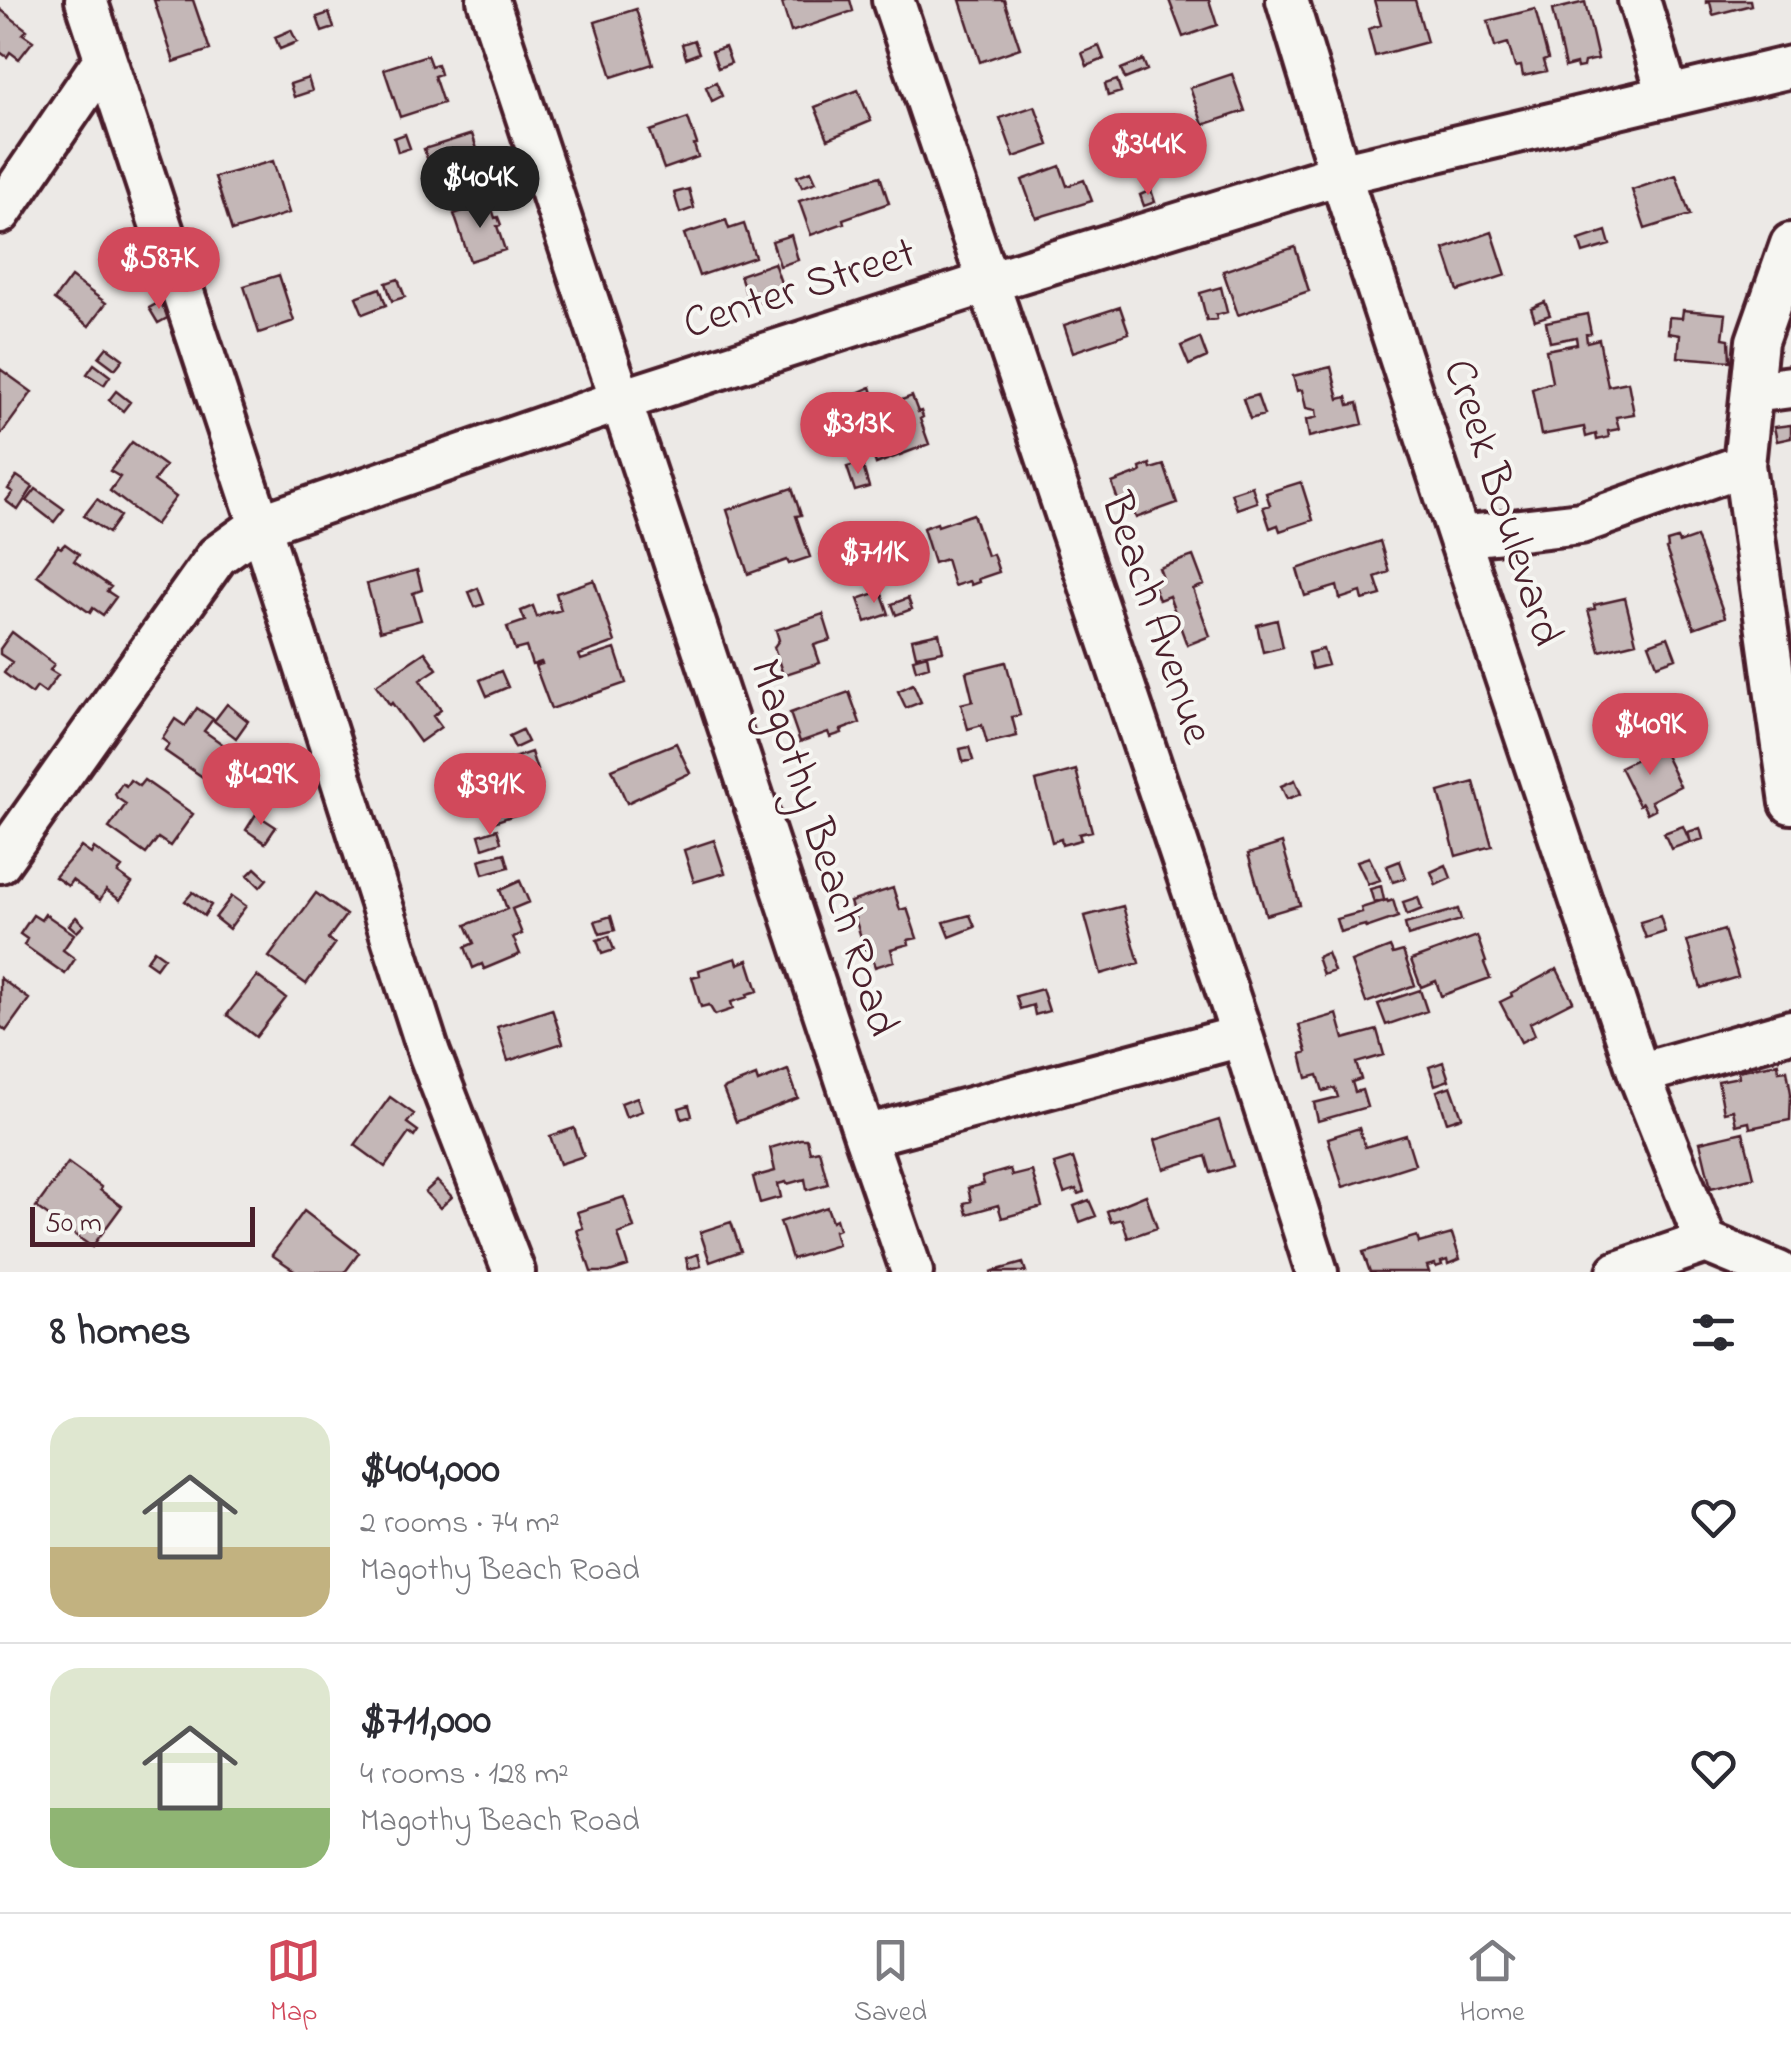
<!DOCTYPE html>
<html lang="en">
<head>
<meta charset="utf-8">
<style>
  :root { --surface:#fff; --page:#f7f7f7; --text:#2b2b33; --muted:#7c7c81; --line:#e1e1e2; --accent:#d1495b }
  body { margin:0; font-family:"Indie Flower",sans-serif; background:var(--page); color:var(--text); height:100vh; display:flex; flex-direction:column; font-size:38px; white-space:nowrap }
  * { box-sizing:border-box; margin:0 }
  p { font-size:32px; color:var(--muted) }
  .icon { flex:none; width:55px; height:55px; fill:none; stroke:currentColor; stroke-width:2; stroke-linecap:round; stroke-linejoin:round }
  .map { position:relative; height:1272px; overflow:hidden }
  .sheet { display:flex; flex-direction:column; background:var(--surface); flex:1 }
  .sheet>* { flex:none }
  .scale { position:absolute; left:30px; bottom:25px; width:225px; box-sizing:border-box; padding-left:10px; border:5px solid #4a1f2b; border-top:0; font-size:28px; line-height:35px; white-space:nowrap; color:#4a1f2b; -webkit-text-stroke:8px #f6f6f2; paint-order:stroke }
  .price { position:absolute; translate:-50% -85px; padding:0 22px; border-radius:35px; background:var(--accent); color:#fff; font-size:32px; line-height:65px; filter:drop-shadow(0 2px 5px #0008) }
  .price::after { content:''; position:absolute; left:50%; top:60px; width:30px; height:22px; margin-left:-15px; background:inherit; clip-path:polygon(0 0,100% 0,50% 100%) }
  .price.on { background:#222; color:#fff }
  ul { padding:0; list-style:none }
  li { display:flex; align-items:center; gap:30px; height:250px; padding:0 50px }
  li+li { border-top:2px solid var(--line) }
  li span { display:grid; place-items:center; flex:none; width:280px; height:200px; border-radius:30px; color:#555 }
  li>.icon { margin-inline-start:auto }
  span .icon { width:120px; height:120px; fill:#fffc; stroke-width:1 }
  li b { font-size:42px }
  h2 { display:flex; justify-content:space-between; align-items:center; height:120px; padding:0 50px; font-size:42px }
  .menu { display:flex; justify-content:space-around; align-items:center; height:140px; border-top:2px solid var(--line); background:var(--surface); font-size:28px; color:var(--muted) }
  .menu a { display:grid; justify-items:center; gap:5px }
  .menu .on { color:var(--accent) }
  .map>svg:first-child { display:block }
</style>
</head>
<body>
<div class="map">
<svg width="1791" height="1272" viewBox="0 0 1791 1272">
  <rect width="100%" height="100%" fill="#ece9e6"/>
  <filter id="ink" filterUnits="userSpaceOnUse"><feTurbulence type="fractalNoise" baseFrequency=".01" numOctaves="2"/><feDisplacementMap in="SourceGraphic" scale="20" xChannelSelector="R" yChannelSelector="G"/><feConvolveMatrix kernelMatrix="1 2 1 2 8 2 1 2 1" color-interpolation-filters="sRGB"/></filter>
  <g filter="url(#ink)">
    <path fill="#c4b7b7" stroke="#4a1f2b" stroke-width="2.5" d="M154,0H193L210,50L174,62Z
      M789,0H850L853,11L791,32L782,3Z
      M960,0H1004L1020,48L980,62Z
      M1169,0H1209L1217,25L1183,37Z
      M1374,0H1415L1427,42L1375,56L1368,29L1381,25Z
      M1706,0H1750L1751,5L1713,15L1710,2L1706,3Z
      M1585,2L1598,59L1584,62L1583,67L1577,68L1576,64L1565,67L1552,10Z
      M0,9L27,30L23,34L33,41L19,59L10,52L7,57L0,52Z
      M636,9L653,64L612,77L595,22Z
      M1535,9L1548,59L1543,61L1546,71L1523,76L1521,66L1515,67L1508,43L1495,47L1488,21Z
      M329,13L334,28L322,32L317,17Z
      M291,30L297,42L280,49L275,37Z
      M694,40L699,53L686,58L682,44Z
      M1099,46L1104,59L1087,66L1082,53Z
      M725,47L731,63L718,68L712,51Z
      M427,55L431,66L437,64L440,74L434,76L443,103L400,117L384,69Z
      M1143,60L1147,70L1125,79L1121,69Z
      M1232,74L1245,111L1203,125L1190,88Z
      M308,78L312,91L294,97L290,84Z
      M1117,80L1121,92L1108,96L1105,84Z
      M716,82L722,96L712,101L706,87Z
      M858,90L871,121L828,139L815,107Z
      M1035,106L1049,145L1014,157L1000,118Z
      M688,118L697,144L694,145L698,157L664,169L650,131Z
      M405,134L410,148L398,152L394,138Z
      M472,134L481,161L433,176L424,149Z
      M273,161L289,213L232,231L215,177Z
      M1060,166L1067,186L1084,180L1092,201L1036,218L1022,180Z
      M811,171L816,182L802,187L797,176Z
      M1676,175L1690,215L1645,229L1632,190Z
      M880,176L889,203L843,219L844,223L811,235L799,201Z
      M689,189L694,208L680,213L674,193Z
      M1151,190L1155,202L1144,206L1140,195Z
      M490,202L495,218L498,217L501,225L497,226L505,250L470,261L454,214Z
      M726,220L729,229L744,224L755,257L699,276L684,234Z
      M1606,231L1610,245L1583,253L1579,240Z
      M1492,232L1506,275L1458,291L1444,249Z
      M791,235L798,260L780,266L772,241Z
      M1295,247L1309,291L1238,315L1223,271Z
      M774,263L785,294L750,306L740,275Z
      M279,275L294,321L259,333L244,286Z
      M71,277L106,303L89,326L54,300Z
      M398,279L405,297L392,301L386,283Z
      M1221,287L1227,312L1216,315L1217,319L1207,321L1200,293Z
      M380,288L386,305L363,314L356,297Z
      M160,302L169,317L158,323L149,308Z
      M1545,302L1550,315L1535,320L1531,308Z
      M1120,307L1129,333L1073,352L1064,325Z
      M1683,310L1726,314L1723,338L1729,339L1730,361L1678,357L1680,335L1668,333L1669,317L1682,318Z
      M1587,314L1591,333L1586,334L1587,342L1599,339L1608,386L1628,382L1634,414L1616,417L1619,429L1608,431L1609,437L1597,440L1596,434L1586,437L1584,427L1541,435L1532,389L1552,382L1546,350L1577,344L1576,337L1550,342L1546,322Z
      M1200,338L1207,357L1189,365L1181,346Z
      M107,347L123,359L115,369L99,357Z
      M94,364L110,376L104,385L87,374Z
      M1331,367L1339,399L1347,397L1349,405L1358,403L1363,424L1309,437L1306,420L1317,417L1316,410L1306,408L1302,390L1297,391L1293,376Z
      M0,369L32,392L0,436Z
      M871,387L878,409L912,396L918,412L921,411L923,417L920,419L929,444L876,464L874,458L876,457L864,427L861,428L851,402L848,404L846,398Z
      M116,391L130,402L123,411L109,400Z
      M1257,395L1264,415L1250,419L1243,399Z
      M1791,425V438L1777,441L1774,427Z
      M132,442L165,466L154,481L176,497L155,525L110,491L120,477L110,471Z
      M862,463L869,487L855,491L847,467Z
      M1150,464L1151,469L1164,465L1177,503L1136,518L1131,505L1121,509L1112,483L1141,472L1140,468Z
      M17,476L33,487L18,510L6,501L13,492L8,489Z
      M1301,482L1313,520L1280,531L1278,525L1270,528L1263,507L1270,505L1266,493Z
      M1252,486L1257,502L1237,509L1231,493Z
      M792,488L801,515L796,516L810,557L789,564L787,560L748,574L727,510Z
      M36,489L64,509L54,522L27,501Z
      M97,499L120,516L108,533L84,516Z
      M973,514L987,556L993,554L999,572L978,579L979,582L971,585L969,581L954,586L946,559L934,563L923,528L937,523L938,526Z
      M1696,537L1725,617L1694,628L1666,549L1668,548L1667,542L1677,539L1679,543Z
      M1380,541L1389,572L1375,577L1381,595L1363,600L1361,592L1340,599L1337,586L1305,596L1297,569Z
      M65,544L79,554L74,561L111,587L107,591L116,597L103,615L93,608L90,613L37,575L58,546L61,548Z
      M1193,556L1204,585L1193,589L1210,636L1187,645L1169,596L1159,600L1151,580L1162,576L1159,568Z
      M846,564L851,576L838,581L833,569Z
      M417,570L422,590L413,593L421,620L380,631L367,584Z
      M594,580L615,642L579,655L581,660L615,649L626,683L551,709L535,666L542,664L541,662L532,665L526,647L515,650L507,627L525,621L521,611L533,606L537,617L551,611V613L561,610L556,593Z
      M478,588L484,604L475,607L469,592Z
      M881,591L889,614L866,622L858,599Z
      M908,598L912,609L896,615L892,604Z
      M1625,598L1636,642L1600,651L1588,610L1595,609L1594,605Z
      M823,614L831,640L814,645L820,663L783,675L774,647L779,640L776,630Z
      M1277,620L1283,647L1263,652L1257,625Z
      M12,632L54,664L50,670L58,675L45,693L37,687L32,694L4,673L12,662L0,654V649Z
      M939,633L943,651L916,656L912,639Z
      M1668,637L1676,658L1657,665L1649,644Z
      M1323,649L1328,665L1312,669L1308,653Z
      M425,652L437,669L420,680L441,710L433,716L441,727L420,742L392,703L390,705L376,685Z
      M927,655L929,666L916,670L913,659Z
      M1006,662L1020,715L1012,717L1017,736L987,743L982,725L968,729L961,704L973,701L966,672Z
      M501,671L508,687L487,696L480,680Z
      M913,684L921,702L906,708L898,691Z
      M849,692L860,723L841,730L842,733L830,737L828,732L800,742L790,713Z
      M227,704L248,721L236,738L214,721Z
      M197,708L213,719L204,731L238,755L229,769L219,763L207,780L165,751L169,744L162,739L175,719L185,726Z
      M522,730L528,742L515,748L509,736Z
      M676,743L690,773L627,803L612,769Z
      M969,747L973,760L963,762L960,749Z
      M1661,747L1680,786L1651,801L1655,809L1647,813L1642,803L1639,805L1620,767Z
      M531,752L542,786L528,790L535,808L491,823L478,784L487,781L483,768Z
      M1076,770L1092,831L1079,834L1081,840L1062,845L1061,839L1052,842L1036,781Z
      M274,779L293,790L286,802L267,792Z
      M130,780L139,786L144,780L193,814L170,846L158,838L146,854L109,828L126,804L117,798L115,794L122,783L126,786Z
      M1295,780L1301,794L1287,799L1281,786Z
      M1474,782L1492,846L1456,856L1439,792Z
      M256,814L276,827L265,843L246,830Z
      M1683,826L1690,842L1671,849L1664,833Z
      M1700,828L1703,839L1691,843L1688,832Z
      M497,829L501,842L483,848L479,835Z
      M714,840L725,873L694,882L684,850Z
      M1282,843L1300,905L1266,915L1248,854Z
      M81,847L91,854L94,848L122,868L118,873L132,883L120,900L106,890L100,900L72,880L68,886L55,877Z
      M505,853L509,867L483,874L479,860Z
      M1369,857L1380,880L1368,884L1357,861Z
      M1400,861L1406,878L1393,882L1387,866Z
      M1446,865L1451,878L1436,885L1431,872Z
      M255,868L267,879L260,887L248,875Z
      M520,881L529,902L512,909L522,934L513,937L520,954L484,969L482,964L473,968L465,947L474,943L466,925L507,909L500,890Z
      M1381,886L1384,900L1374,903L1370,889Z
      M893,888L900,910L907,908L917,938L908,940L909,944L891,949L894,961L875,967L869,949L865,950L850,902Z
      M193,892L211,905L204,916L185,901Z
      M316,893L346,915L328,939L335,944L306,984L269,957Z
      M232,896L246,906L229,929L215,918Z
      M1418,897L1422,909L1407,915L1403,902Z
      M1387,900L1388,902L1393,900L1398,917L1366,928L1365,925L1340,932L1336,919L1362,912L1361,908Z
      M1123,906L1139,963L1101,974L1085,916Z
      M1458,909L1461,920L1408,936L1405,924Z
      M45,914L74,934L63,950L75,959L65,974L24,945L27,939L20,934L33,915L41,920Z
      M970,915L975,927L950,937L944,922Z
      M611,916L615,930L600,934L595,921Z
      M1660,916L1665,932L1646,938L1640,922Z
      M76,917L84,925L77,932L69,925Z
      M1724,930L1738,977L1701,988L1687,941Z
      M609,936L614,950L602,954L597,940Z
      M1477,936L1486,962L1484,963L1490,978L1441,996L1436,981L1421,987L1411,960Z
      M1390,947L1393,954L1403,951L1415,985L1366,1003L1351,962Z
      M154,950L164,957L156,968L146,961Z
      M1327,953L1334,971L1323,975L1317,957Z
      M736,958L738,964L748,960L758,991L747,994L748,997L731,1002L733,1009L715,1015L709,1005L701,1007L692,977L700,975L699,970Z
      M1557,969L1573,1001L1530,1023L1535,1035L1521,1042L1500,1002L1512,996L1511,993Z
      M257,976L286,998L256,1037L227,1015Z
      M0,978L29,999L6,1031L0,1026Z
      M1042,989L1049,1011L1035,1015L1033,1005L1020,1009L1016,996Z
      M1420,990L1427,1011L1386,1025L1378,1004Z
      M552,1009L563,1043L508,1061L497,1027Z
      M1337,1014L1344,1039L1377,1030L1384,1055L1356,1063L1361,1079L1352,1082L1355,1092L1362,1090L1367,1107L1318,1121L1314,1103L1338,1097L1335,1088L1323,1091L1318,1075L1307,1078L1301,1054L1307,1052L1299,1025Z
      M1443,1062L1449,1080L1435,1085L1429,1067Z
      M1778,1063L1779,1071L1787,1070L1791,1093L1790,1120L1750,1128L1749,1122L1736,1125L1733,1110L1724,1112L1718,1081L1739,1077L1738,1071Z
      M788,1070L798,1098L736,1122L723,1089L756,1076L758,1082Z
      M1451,1086L1462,1117L1447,1122L1437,1091Z
      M390,1097L414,1114L407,1123L418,1131L414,1137L409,1133L385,1167L355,1145Z
      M637,1097L642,1111L626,1117L621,1103Z
      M689,1105L692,1116L682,1119L679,1108Z
      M1219,1120L1233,1166L1211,1173L1206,1156L1164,1169L1155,1140Z
      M574,1128L584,1156L560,1164L550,1136Z
      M1359,1128L1365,1147L1406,1135L1415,1164L1343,1187L1328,1138Z
      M1743,1132L1754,1177L1711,1188L1700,1142Z
      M800,1139H807L810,1152L819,1150L828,1184L807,1190L805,1179L787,1184L786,1182L778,1184L781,1197L760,1203L753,1177L775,1171L770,1148Z
      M1073,1158L1084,1192L1078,1194L1076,1189L1064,1193L1054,1164Z
      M68,1163L101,1187L100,1190L122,1206L92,1247L36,1207Z
      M1010,1169L1012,1176L1032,1171L1042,1207L1002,1218L998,1205L967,1214L964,1203L971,1201L968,1188L984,1184L982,1177Z
      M437,1181L452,1197L440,1208L425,1192Z
      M1146,1195L1157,1228L1128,1238L1122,1219L1111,1222L1107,1211Z
      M624,1197L634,1228L618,1234L628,1266L609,1272H591L577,1230L583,1228L577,1212Z
      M1089,1200L1096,1216L1080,1222L1074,1206Z
      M827,1207L832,1221L836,1219L839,1229L834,1231L838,1245L792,1259L780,1222Z
      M304,1211L359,1253L345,1272H297L272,1255Z
      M731,1222L741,1251L710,1262L700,1232Z
      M1452,1234L1460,1259L1448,1264L1447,1260L1441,1262L1442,1265L1436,1267L1435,1264L1427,1266L1429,1272H1370L1363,1252L1417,1236L1419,1243Z
      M698,1254L701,1266L689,1269L686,1258Z
      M1023,1263L1026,1272H990Z"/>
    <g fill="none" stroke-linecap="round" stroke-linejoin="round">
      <defs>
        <path id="minor" d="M86,0L260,525L429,1053L514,1272
          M488,0L865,1136L912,1272
          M893,0L1242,1036L1317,1272
          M1287,0L1340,174L1459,537L1639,1074L1706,1242L1778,1272
          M1639,0L1668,95
          M0,213L104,60
          M1791,244L1757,341L1744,465L1791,803
          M1752,392L1791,387
          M1459,537L1581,523L1744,465
          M0,862L217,556L260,525L622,400L989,282L1340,174L1791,67
          M1639,1074L1791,1031
          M865,1136L1242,1036
          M1618,1272L1706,1242"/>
      </defs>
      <use href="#minor" stroke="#4a1f2b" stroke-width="48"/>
      <use href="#minor" stroke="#f6f6f2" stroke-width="40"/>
    </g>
  </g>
  <g text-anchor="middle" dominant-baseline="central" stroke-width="8" stroke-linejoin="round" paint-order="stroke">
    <g font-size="45" fill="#4a1f2b" stroke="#f6f6f2">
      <text transform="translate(800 290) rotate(-18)">Center Street</text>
      <text transform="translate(1501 503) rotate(72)">Creek Boulevard</text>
      <text transform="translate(1155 619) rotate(71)">Beach Avenue</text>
      <text transform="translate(822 848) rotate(72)">Magothy Beach Road</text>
    </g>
  </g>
</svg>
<div class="scale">50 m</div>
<b class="price" style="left:1148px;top:198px">$344K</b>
<b class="price on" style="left:480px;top:231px">$404K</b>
<b class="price" style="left:159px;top:312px">$587K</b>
<b class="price" style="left:858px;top:477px">$313K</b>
<b class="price" style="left:874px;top:606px">$711K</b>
<b class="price" style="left:1650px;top:778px">$409K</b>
<b class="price" style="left:261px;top:828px">$429K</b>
<b class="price" style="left:490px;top:838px">$391K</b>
</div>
<section class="sheet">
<h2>8 homes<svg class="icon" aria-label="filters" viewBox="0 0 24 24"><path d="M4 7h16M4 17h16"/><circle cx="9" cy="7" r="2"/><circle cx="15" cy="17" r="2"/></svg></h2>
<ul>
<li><span style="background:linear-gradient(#dfe7d0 65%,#c2b280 0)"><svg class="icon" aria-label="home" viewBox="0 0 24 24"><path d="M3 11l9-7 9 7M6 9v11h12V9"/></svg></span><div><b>$404,000</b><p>2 rooms · 74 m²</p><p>Magothy Beach Road</p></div><svg class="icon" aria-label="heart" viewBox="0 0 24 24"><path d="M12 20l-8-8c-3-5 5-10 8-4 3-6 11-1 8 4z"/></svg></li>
<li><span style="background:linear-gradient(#dfe7d0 70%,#8fb573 0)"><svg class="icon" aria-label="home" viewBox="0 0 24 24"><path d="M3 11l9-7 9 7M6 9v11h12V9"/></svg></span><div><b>$711,000</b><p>4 rooms · 128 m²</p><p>Magothy Beach Road</p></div><svg class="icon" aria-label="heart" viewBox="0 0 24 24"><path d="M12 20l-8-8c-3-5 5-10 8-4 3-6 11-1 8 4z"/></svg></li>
</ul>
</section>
<nav class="menu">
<a class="on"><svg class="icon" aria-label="map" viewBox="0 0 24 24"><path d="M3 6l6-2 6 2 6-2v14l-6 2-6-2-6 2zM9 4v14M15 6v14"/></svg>Map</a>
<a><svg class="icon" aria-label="saved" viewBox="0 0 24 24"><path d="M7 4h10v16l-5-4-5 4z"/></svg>Saved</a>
<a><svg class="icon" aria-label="home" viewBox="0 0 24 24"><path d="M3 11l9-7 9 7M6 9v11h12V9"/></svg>Home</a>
</nav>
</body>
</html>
